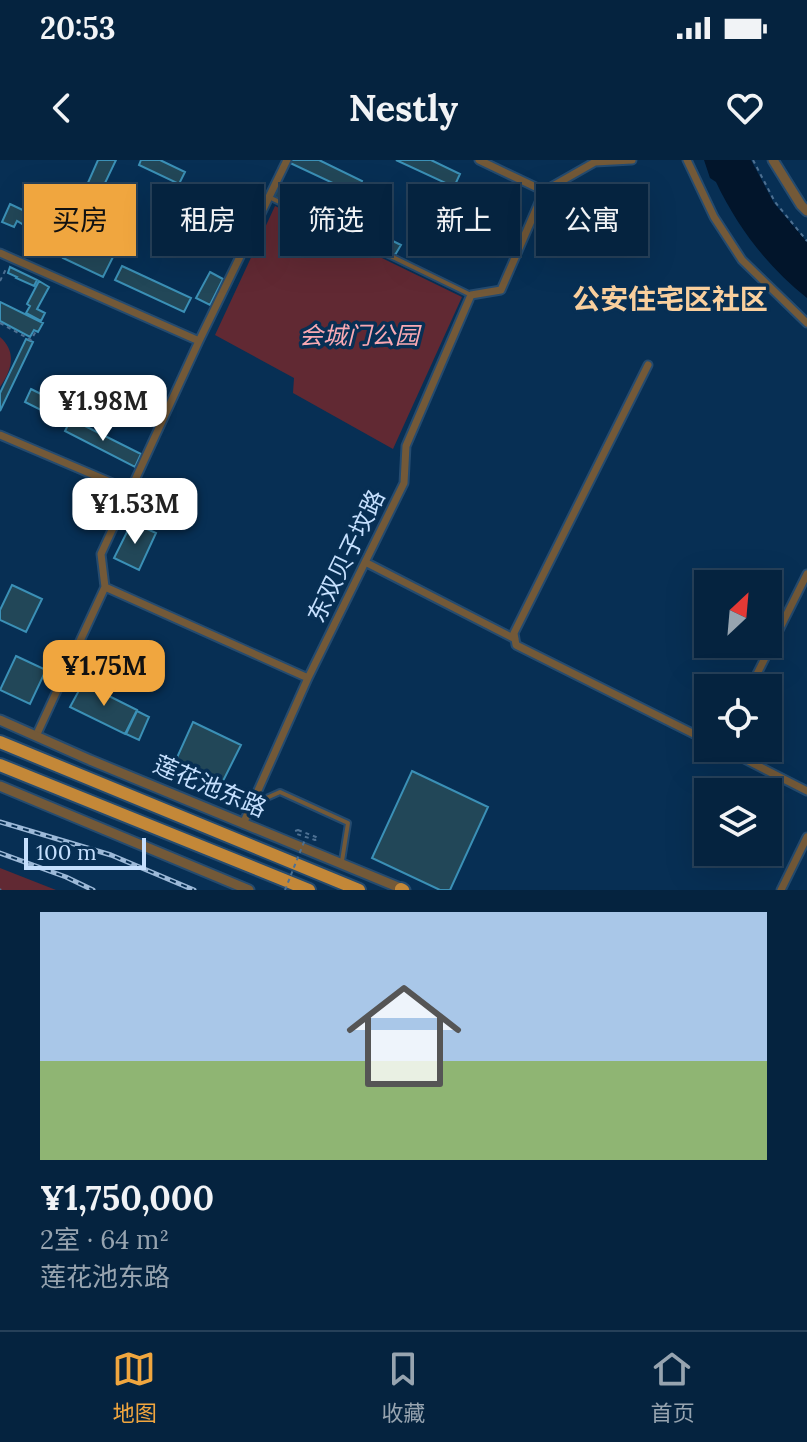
<!DOCTYPE html>
<html lang="zh">
<head>
<meta charset="utf-8">
<style>
  :root { --surface:#05233f; --page:#0e2b46; --text:#f1f3f6; --muted:#97a4b0; --line:#264059; --accent:#f0a63f }
  body { margin:0; font-family:Lora,"Noto Sans SC",serif; background:var(--page); color:var(--text); height:100vh; display:flex; flex-direction:column; font-size:30px; white-space:nowrap }
  * { box-sizing:border-box; margin:0 }
  p { font-size:26px; color:var(--muted) }
  .icon { flex:none; width:44px; height:44px; fill:none; stroke:currentColor; stroke-width:2; stroke-linecap:round; stroke-linejoin:round }
  .map { position:relative; height:730px; overflow:hidden }
  .panel { display:flex; flex-direction:column; background:var(--surface); flex:1 }
  .panel>* { flex:none }
  .top-card { position:absolute; left:24px; top:24px; width:760px; height:72px; display:flex; gap:16px }
  .needle { width:52px; rotate:26deg }
  .fabs { position:absolute; left:694px; top:410px; display:grid; gap:16px }
  .fabs a { display:grid; place-items:center; width:88px; height:88px; border-radius:0px; background:var(--surface); box-shadow:0 8px 32px #0002,0 0 0 2px var(--line); font-size:40px }
  .scale { position:absolute; left:24px; bottom:20px; width:122px; box-sizing:border-box; padding-left:8px; border:4px solid #c5dffd; border-top:0; font-size:22px; line-height:28px; white-space:nowrap; color:#c5dffd; -webkit-text-stroke:6px #072f54; paint-order:stroke }
  .price { position:absolute; translate:-50% -68px; padding:0 18px; border-radius:16px; background:#fff; color:#222; font-size:26px; line-height:52px; filter:drop-shadow(0 2px 4px #0008) }
  .price::after { content:''; position:absolute; left:50%; top:48px; width:24px; height:18px; margin-left:-12px; background:inherit; clip-path:polygon(0 0,100% 0,50% 100%) }
  .price.selected { background:var(--accent); color:#111 }
  ul { padding:0; list-style:none }
  li { display:grid; align-content:center; gap:16px; height:424px; padding:0 40px }
  li+li { border-top:2px solid var(--line) }
  li span { display:grid; place-items:center; height:248px; border-radius:0px; color:#555 }
  li>.icon { margin-inline-start:auto }
  span .icon { width:144px; height:144px; fill:#fffc; stroke-width:1 }
  li b { font-size:34px }
  .chip { padding:0 28px; border-radius:0px; background:var(--surface); box-shadow:0 8px 32px #0002,0 0 0 2px var(--line); font-size:28px; line-height:72px }
  .chip.selected { background:var(--accent); color:#111 }
  .status { display:flex; justify-content:space-between; align-items:center; height:56px; padding:0 40px; background:var(--surface); direction:ltr }
  .status svg { height:22px; fill:currentColor }
  header { display:flex; justify-content:space-between; align-items:center; height:104px; padding:0 40px; background:var(--surface); font-size:36px; font-weight:800 }
  .tab-bar { display:flex; justify-content:space-around; align-items:center; height:112px; border-top:2px solid var(--line); background:var(--surface); font-size:22px; color:var(--muted) }
  .tab-bar a { display:grid; justify-items:center; gap:4px }
  .tab-bar .selected { color:var(--accent) }
  .map>svg:first-child { display:block }
</style>
</head>
<body>
<div class="status"><b>20:53</b><svg viewBox="0 0 49 12"><path d="M0 12V9h3v3zM5 12V6h3v6zM10 12V3h3v9zM15 12V0h3v12zM26 1h20v11H26zM47 4h2v5h-2z"/></svg></div>
<header><svg class="icon" aria-label="back" viewBox="0 0 24 24"><path d="M15 5l-7 7 7 7"/></svg>Nestly<svg class="icon" aria-label="heart" viewBox="0 0 24 24"><path d="M12 20l-8-8c-3-5 5-10 8-4 3-6 11-1 8 4z"/></svg></header>
<div class="map">
<svg width="807" height="730" viewBox="0 0 807 730">
  <rect width="100%" height="100%" fill="#072f54"/>
  <path fill="#612933" d="M275,46L462,137L393,289L293,233L294,218L215,175Z
    M0,177C17,192 12,210 0,227Z
    M0,708L56,730H0Z"/>
  <path fill="#02152b" d="M704,0H751L774,43L807,82V138C767,106 738,68 716,22L710,18Z"/>
  <path fill="#224758" stroke="#3b90b6" stroke-width="2" d="M98,0H116L95,44L85,39L87,35L83,34Z
    M141,0H160L185,12L179,24L139,5Z
    M289,0H319L362,21L356,34L288,2Z
    M396,0H431L460,14L454,27Z
    M279,25L346,57L340,71L272,39Z
    M10,44L29,53L31,47L42,52L34,71L17,61L14,67L2,62Z
    M356,63L401,85L395,95L351,73Z
    M54,64L75,74L66,93L45,84Z
    M74,76L114,95L103,117L63,98Z
    M122,106L191,138L184,152L115,120Z
    M10,107L37,120L34,126L16,118L17,117L8,113Z
    M210,112L223,119L210,145L196,138Z
    M39,121L49,127L37,149L45,153L41,161L26,153L30,146L27,144Z
    M0,142L43,163L38,172L34,170L30,177L0,161Z
    M26,179L33,182L0,251V233Z
    M108,224L153,247L144,264L99,242Z
    M31,229L75,251L69,264L25,242Z
    M71,259L141,294L135,307L65,271Z
    M132,362L156,373L139,410L114,398Z
    M12,425L42,439L26,472L0,460V450Z
    M91,484L147,511L139,527L83,500Z
    M16,496L46,510L30,544L0,530Z
    M83,523L137,550L125,574L70,547Z
    M137,551L149,557L139,580L126,574Z
    M193,562L241,585L222,623L175,602Z
    M412,611L488,647L450,730H440L372,698Z"/>
  <g fill="none" stroke-linecap="round" stroke-linejoin="round">
    <defs>
      <path id="service" d="M269,37L471,135
        M253,644L280,632L348,663L342,701"/>
      <path id="minor" d="M479,0L544,31
        M687,0L714,57L742,100L807,163
        M0,93L199,181
        M648,205L514,473L516,485L708,581
        M0,275L129,330
        M365,402L515,479
        M105,427L101,394L199,181L287,0
        M750,528L807,414
        M36,576L105,427L308,518
        M723,588L807,631
        M243,664L308,518L404,323L406,286L471,135L501,130L544,31L595,2L632,0
        M781,730L807,677"/>
      <path id="tertiary" d="M773,0L801,45L807,51
        M0,560L90,600L405,730
        M0,626L249,730"/>
      <path id="trunk" d="M0,582L359,730
        M0,605L309,730
        M401,729L403,730"/>
    </defs>
    <use href="#service" stroke="#254b6f" stroke-width="8"/>
    <use href="#minor" stroke="#254b6f" stroke-width="11"/>
    <use href="#tertiary" stroke="#254b6f" stroke-width="13"/>
    <use href="#trunk" stroke="#254b6f" stroke-width="16"/>
    <path stroke="#4d7092" stroke-width="2" stroke-dasharray="4 4" stroke-linecap="butt" d="M753,0L775,42L807,81
      M0,121L7,107
      M0,163L31,180L36,171
      M298,670L316,677L318,679L315,680L297,674L295,671Z
      M0,729L1,730"/>
    <use href="#service" stroke="#735938" stroke-width="4"/>
    <use href="#minor" stroke="#735938" stroke-width="7"/>
    <use href="#tertiary" stroke="#735938" stroke-width="9"/>
    <use href="#trunk" stroke="#c48838" stroke-width="12"/>
    <defs>
      <path id="rail" d="M0,662L111,695L194,730
        M0,693L66,717L93,730"/>
    </defs>
    <use href="#rail" stroke="#9cb9d8" stroke-width="5"/>
    <use href="#rail" stroke="#072f54" stroke-width="2" stroke-dasharray="6" stroke-linecap="butt"/>
    <path stroke="#4d7092" stroke-width="2" stroke-dasharray="4 4" stroke-linecap="butt" d="M285,730L306,677"/>
  </g>
  <g text-anchor="middle" dominant-baseline="central" stroke-width="7" stroke-linejoin="round" paint-order="stroke">
    <g font-size="24" font-style="italic" fill="#f9a9b3" stroke="#072f54">
      <text x="359" y="175">会城门公园</text>
    </g>
    <g font-size="24" fill="#c5dffd" stroke="#072f54">
      <text transform="translate(346 396) rotate(-64)">东双贝子坟路</text>
      <text transform="translate(210 626) rotate(23)">莲花池东路</text>
    </g>
    <g font-size="28" font-weight="bold" fill="#f9cf9d" stroke="#072f54">
      <text x="670" y="139">公安住宅区社区</text>
    </g>
  </g>
</svg>
<div class="fabs">
<a><svg class="needle" viewBox="-14 -14 28 28"><path d="M0-13l5 13h-10z" fill="#e53935"/><path d="M0 13l5-13h-10z" fill="#97a4b0"/></svg></a>
<a><svg class="icon" aria-label="locate" viewBox="0 0 24 24"><circle cx="12" cy="12" r="6"/><path d="M12 2v4M12 18v4M2 12h4M18 12h4"/></svg></a>
<a><svg class="icon" aria-label="layers" viewBox="0 0 24 24"><path d="M12 4l9 5-9 5-9-5zM3 14l9 5 9-5"/></svg></a>
</div>
<div class="scale">100 m</div>
<b class="price" style="left:103px;top:283px">¥1.98M</b>
<b class="price" style="left:135px;top:386px">¥1.53M</b>
<b class="price selected" style="left:104px;top:548px">¥1.75M</b>
<div class="top-card">
<a class="chip selected">买房</a>
<a class="chip">租房</a>
<a class="chip">筛选</a>
<a class="chip">新上</a>
<a class="chip">公寓</a>
</div>
</div>
<section class="panel">
<ul>
<li><span style="background:linear-gradient(#a9c7e8 60%,#8fb573 0)"><svg class="icon" aria-label="home" viewBox="0 0 24 24"><path d="M3 11l9-7 9 7M6 9v11h12V9"/></svg></span><div><b>¥1,750,000</b><p>2室 · 64 m²</p><p>莲花池东路</p></div></li>
</ul>
</section>
<nav class="tab-bar">
<a class="selected"><svg class="icon" aria-label="map" viewBox="0 0 24 24"><path d="M3 6l6-2 6 2 6-2v14l-6 2-6-2-6 2zM9 4v14M15 6v14"/></svg>地图</a>
<a><svg class="icon" aria-label="saved" viewBox="0 0 24 24"><path d="M7 4h10v16l-5-4-5 4z"/></svg>收藏</a>
<a><svg class="icon" aria-label="home" viewBox="0 0 24 24"><path d="M3 11l9-7 9 7M6 9v11h12V9"/></svg>首页</a>
</nav>
</body>
</html>
